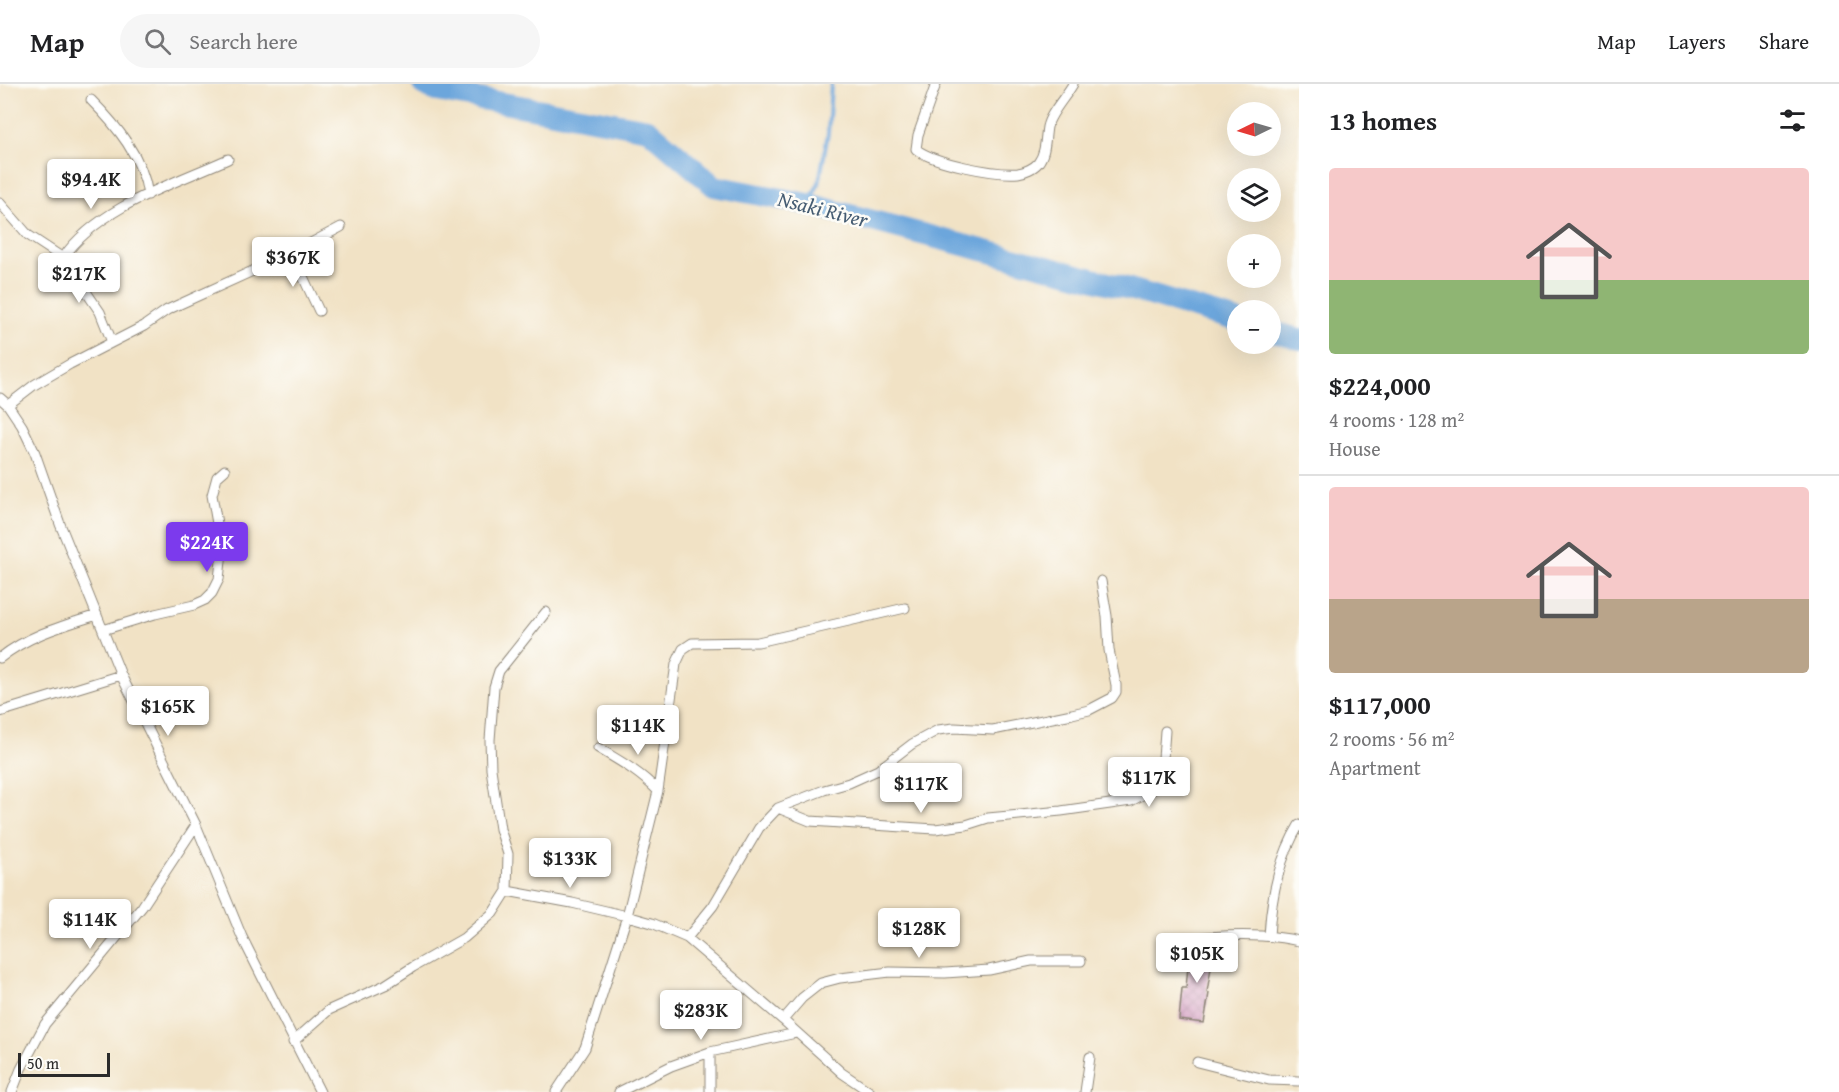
<!DOCTYPE html>
<html lang="en">
<head>
<meta charset="utf-8">
<style>
  :root { --surface:#fff; --page:#f6f6f6; --text:#202124; --muted:#757577; --line:#e0e0e0; --accent:#7c3aed }
  body { margin:0; font-family:"Gentium Book Plus",serif; background:var(--page); color:var(--text); height:100vh; display:flex; flex-direction:column; font-size:22px; white-space:nowrap }
  * { box-sizing:border-box; margin:0 }
  p { font-size:20px; color:var(--muted) }
  .icon { flex:none; width:33px; height:33px; fill:none; stroke:currentColor; stroke-width:2; stroke-linecap:round; stroke-linejoin:round }
  .map { position:relative; flex:1; overflow:hidden }
  .details { display:flex; flex-direction:column; background:var(--surface); width:540px }
  .details>* { flex:none }
  .needle { width:39px; rotate:265deg }
  .fabs { position:absolute; left:1227px; top:18px; display:grid; gap:12px }
  .fabs a { display:grid; place-items:center; width:54px; height:54px; border-radius:50%; background:var(--surface); box-shadow:0 6px 24px #0002; font-size:30px }
  .scale { position:absolute; left:18px; bottom:15px; width:92px; box-sizing:border-box; padding-left:6px; border:3px solid #2b2b2b; border-top:0; font-size:16px; line-height:21px; white-space:nowrap; color:#2b2b2b; -webkit-text-stroke:4px #fdfcf7; paint-order:stroke }
  .price { position:absolute; translate:-50% -51px; padding:0 14px; border-radius:6px; background:#fff; color:#222; font-size:20px; line-height:39px; filter:drop-shadow(0 2px 3px #0008) }
  .price::after { content:''; position:absolute; left:50%; top:36px; width:18px; height:14px; margin-left:-9px; background:inherit; clip-path:polygon(0 0,100% 0,50% 100%) }
  .price.active { background:var(--accent); color:#fff }
  ul { padding:0; list-style:none }
  li { display:grid; align-content:center; gap:12px; height:318px; padding:0 30px }
  li+li { border-top:2px solid var(--line) }
  li span { display:grid; place-items:center; height:186px; border-radius:6px; color:#555 }
  li>.icon { margin-inline-start:auto }
  span .icon { width:108px; height:108px; fill:#fffc; stroke-width:1 }
  li b { font-size:26px }
  h2 { display:flex; justify-content:space-between; align-items:center; height:72px; padding:0 30px; font-size:26px }
  header { display:flex; align-items:center; gap:36px; box-sizing:border-box; height:84px; padding:0 30px; background:var(--surface); border-bottom:2px solid var(--line) }
  header strong { font-size:28px }
  nav { display:flex; gap:33px; margin-inline-start:auto; font-size:21px }
  .search { width:420px; height:54px; background:var(--page); display:flex; align-items:center; gap:15px; box-sizing:border-box; padding:0 21px; border-radius:33px; color:var(--muted); font-size:22px }
  main { display:flex; flex:1; min-height:0 }
  .map>svg:first-child { display:block }
</style>
</head>
<body>
<header>
<strong>Map</strong>
<div class="search"><svg class="icon" aria-label="search" viewBox="0 0 24 24"><circle cx="10" cy="10" r="6"/><path d="M15 15l6 6"/></svg>Search here</div>
<nav><a>Map</a><a>Layers</a><a>Share</a></nav>
</header>
<main>
<div class="map">
<svg width="1299" height="1008" viewBox="0 0 1299 1008">
  <defs>
    <pattern id="building-cross-hatch" width="8" height="8" patternUnits="userSpaceOnUse" patternTransform="scale(1.5)"><rect width="8" height="8" fill="#d297bf"/><path d="M0 0l8 8M0 8l8-8" fill="none" stroke="#ab7b9b"/></pattern>
  </defs>
  <rect width="100%" height="100%" fill="#fdfcf7"/>
  <filter id="ink" filterUnits="userSpaceOnUse"><feTurbulence type="fractalNoise" baseFrequency=".0167" numOctaves="2"/><feDisplacementMap in="SourceGraphic" scale="12" xChannelSelector="R" yChannelSelector="G"/><feConvolveMatrix kernelMatrix="1 2 1 2 8 2 1 2 1" color-interpolation-filters="sRGB"/></filter>
  <filter id="wash" filterUnits="userSpaceOnUse"><feTurbulence type="fractalNoise" baseFrequency=".008" numOctaves="4" result="noise"/><feDisplacementMap in="SourceGraphic" scale="24" xChannelSelector="R" yChannelSelector="G"/><feGaussianBlur stdDeviation="1.35" result="paint"/><feColorMatrix in="noise" values="0 0 0 0 0 0 0 0 0 0 0 0 0 0 0 0 0 1.4 0 .05"/><feComposite in="paint" operator="in"/></filter>
  <g filter="url(#wash)">
    <rect width="100%" height="100%" fill="#f1e2c5"/>
    <g fill="none" stroke-linecap="round" stroke-linejoin="round">
      <path stroke="#6ca6dc" stroke-width="4" d="M808,120L819,99L828,49L831,0"/>
      <path stroke="#6ca6dc" stroke-width="22" d="M423,0L436,7L648,45L714,102L808,120L1130,205L1238,237
        M1270,247L1299,255"/>
    </g>
    <g id="blocks">
      <path fill="url(#building-cross-hatch)" d="M1215,859L1207,908L1209,909L1204,939L1179,936L1182,904H1186L1190,861Z"/>
    </g>
  </g>
  <g filter="url(#ink)">
    <use href="#blocks" fill-opacity="0" stroke="#8e8678" stroke-width="1.5"/>
    <g fill="none" stroke-linecap="round" stroke-linejoin="round">
      <defs>
        <path id="street" d="M936,0L918,51L916,65C933,79 996,91 1018,89C1025,88 1034,84 1038,79C1046,69 1045,54 1047,43C1050,29 1065,14 1073,0
          M91,16C117,42 143,74 148,111
          M0,119L28,151L63,174L100,228L112,258
          M292,169L319,227
          M63,174C98,123 173,100 228,75
          M0,314L8,321L22,342L35,369L60,440L121,591L196,741L242,853L320,1008
          M8,321L34,301L70,280L144,242L167,226L292,169L341,143
          M103,546L155,530L194,521L205,516L212,509L219,495L222,468L212,411L217,393L225,386
          M0,574C29,551 62,542 97,531
          M0,628L121,591
          M598,664C620,677 640,688 658,707
          M778,724L810,737L935,745L966,741L988,734L1061,727L1131,717L1157,703L1162,688L1165,647
          M507,807L572,819L627,832L652,839L687,854L783,936L842,989L870,1008
          M1269,852C1271,814 1279,774 1299,741
          M687,854L713,822L759,744L778,724L824,706L849,699L878,686L912,660L938,646L954,644L993,646L1072,630L1089,626L1112,614L1116,608V601L1109,566L1107,532L1101,497
          M1178,856C1217,851 1260,848 1299,857
          M783,936L802,914L821,899L840,894L890,888L945,889L989,886L1031,877H1081
          M293,958L329,926L385,901L413,883L464,854L493,829L507,807L508,770L500,745L491,685L490,656L494,603L499,587L546,528
          M1197,978L1269,996L1299,997
          M12,1008L21,985L45,940L142,823L196,741
          M556,1008L585,964L627,832L658,707L676,580L683,565L692,559L758,558L905,524
          M619,1008L671,982L710,968L796,949
          M710,1008V968
          M1085,1008L1090,973"/>
      </defs>
      <use href="#street" stroke="#8e8678" stroke-width="11"/>
      <use href="#street" stroke="#fff" stroke-width="9"/>
    </g>
  </g>
  <g text-anchor="middle" dominant-baseline="central" stroke-width="5" stroke-linejoin="round" paint-order="stroke">
    <g font-size="21" font-style="italic" fill="#455c72" stroke="#fdfcf7">
      <text transform="translate(823 125) rotate(14)">Nsaki River</text>
    </g>
  </g>
</svg>
<div class="fabs">
<a><svg class="needle" viewBox="-14 -14 28 28"><path d="M0-13l5 13h-10z" fill="#e53935"/><path d="M0 13l5-13h-10z" fill="#757577"/></svg></a>
<a><svg class="icon" aria-label="layers" viewBox="0 0 24 24"><path d="M12 4l9 5-9 5-9-5zM3 14l9 5 9-5"/></svg></a>
<a>+</a>
<a>−</a>
</div>
<div class="scale">50 m</div>
<b class="price" style="left:91px;top:126px">$94.4K</b>
<b class="price" style="left:293px;top:204px">$367K</b>
<b class="price" style="left:79px;top:220px">$217K</b>
<b class="price active" style="left:207px;top:489px">$224K</b>
<b class="price" style="left:168px;top:653px">$165K</b>
<b class="price" style="left:638px;top:672px">$114K</b>
<b class="price" style="left:1149px;top:724px">$117K</b>
<b class="price" style="left:921px;top:730px">$117K</b>
<b class="price" style="left:570px;top:805px">$133K</b>
<b class="price" style="left:90px;top:866px">$114K</b>
<b class="price" style="left:919px;top:875px">$128K</b>
<b class="price" style="left:1197px;top:900px">$105K</b>
<b class="price" style="left:701px;top:957px">$283K</b>
</div>
<section class="details">
<h2>13 homes<svg class="icon" aria-label="filters" viewBox="0 0 24 24"><path d="M4 7h16M4 17h16"/><circle cx="9" cy="7" r="2"/><circle cx="15" cy="17" r="2"/></svg></h2>
<ul>
<li><span style="background:linear-gradient(#f6c9c9 60%,#8fb573 0)"><svg class="icon" aria-label="home" viewBox="0 0 24 24"><path d="M3 11l9-7 9 7M6 9v11h12V9"/></svg></span><div><b>$224,000</b><p>4 rooms · 128 m²</p><p>House</p></div></li>
<li><span style="background:linear-gradient(#f6c9c9 60%,#b9a48a 0)"><svg class="icon" aria-label="home" viewBox="0 0 24 24"><path d="M3 11l9-7 9 7M6 9v11h12V9"/></svg></span><div><b>$117,000</b><p>2 rooms · 56 m²</p><p>Apartment</p></div></li>
</ul>
</section>
</main>
</body>
</html>
